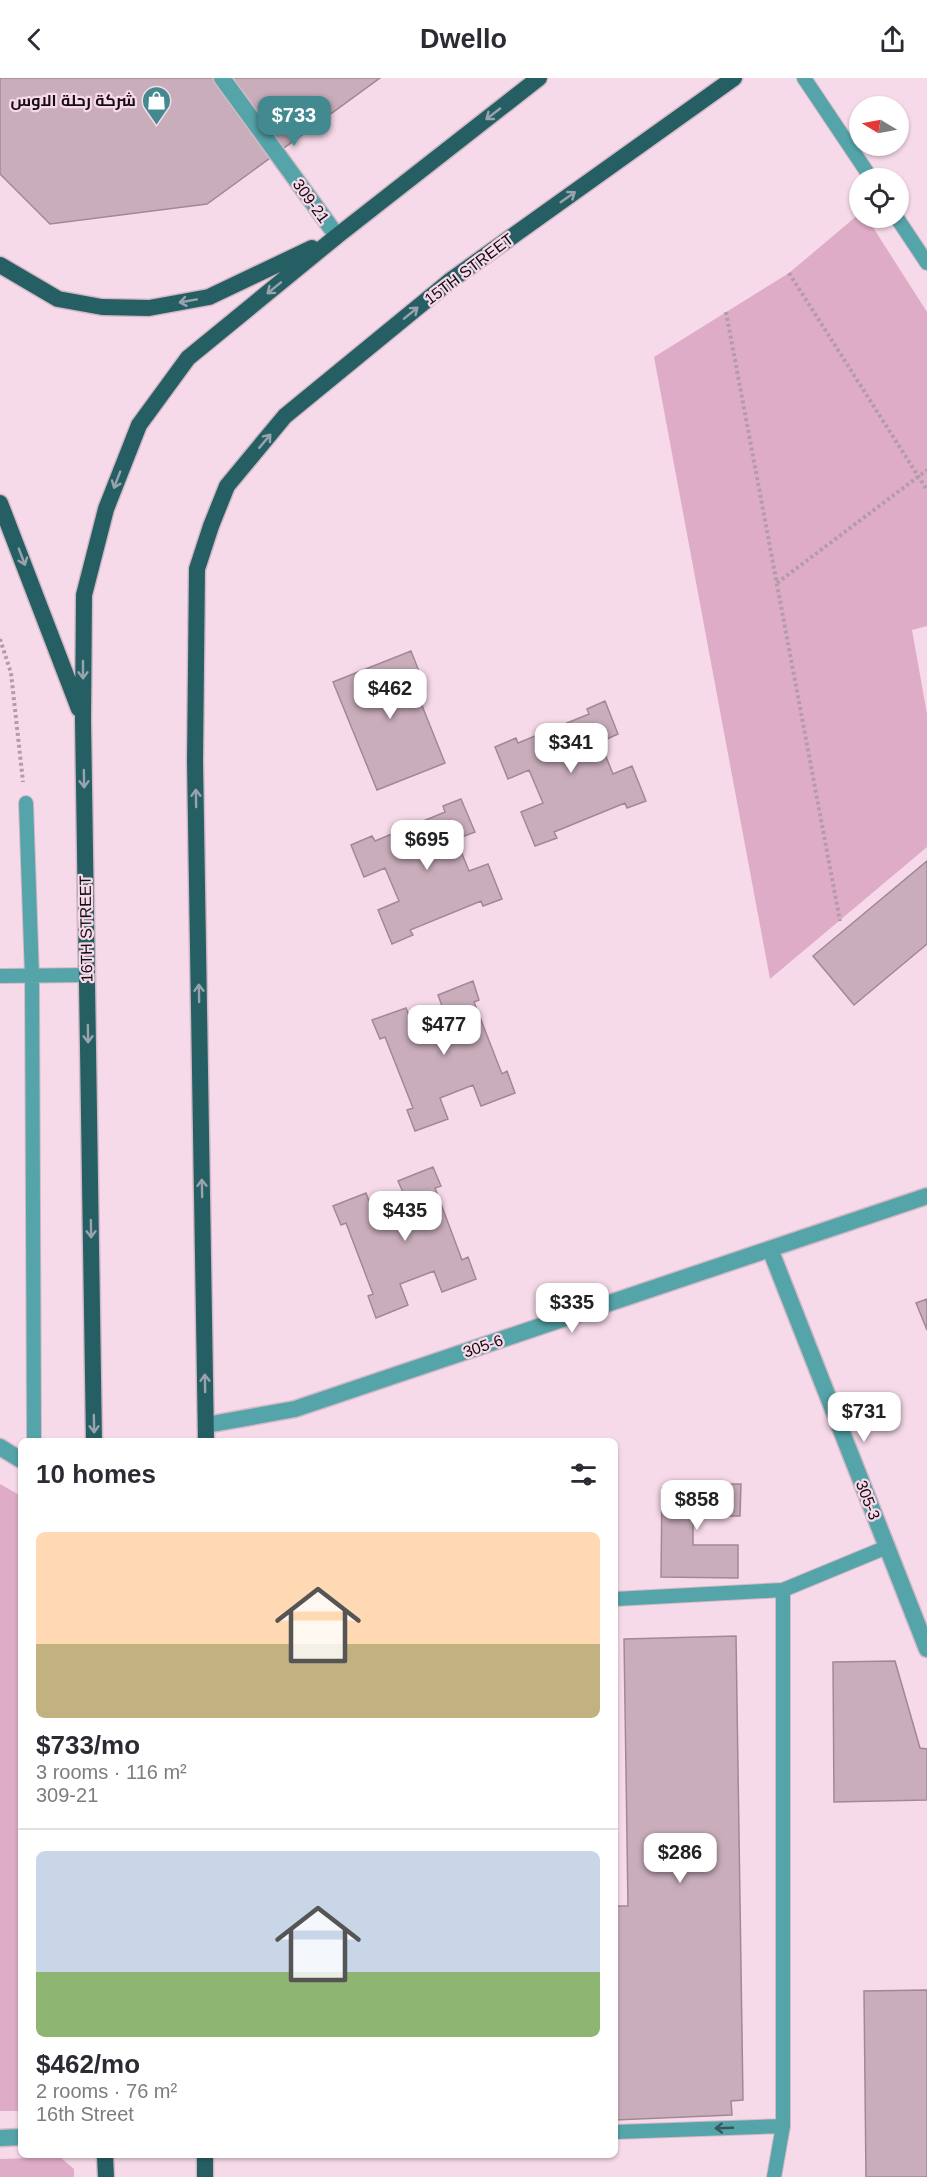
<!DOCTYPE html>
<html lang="en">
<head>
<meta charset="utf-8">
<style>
  :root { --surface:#fff; --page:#f7f7f7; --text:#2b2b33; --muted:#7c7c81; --line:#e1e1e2; --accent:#428a8f }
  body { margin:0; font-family:Arial,Cairo,sans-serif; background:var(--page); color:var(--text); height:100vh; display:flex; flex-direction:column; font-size:22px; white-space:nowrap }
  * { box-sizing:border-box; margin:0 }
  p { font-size:20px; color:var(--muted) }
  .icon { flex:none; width:33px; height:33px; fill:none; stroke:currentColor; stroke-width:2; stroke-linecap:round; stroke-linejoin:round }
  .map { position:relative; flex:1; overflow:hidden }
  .drawer { position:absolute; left:18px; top:1360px; width:600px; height:720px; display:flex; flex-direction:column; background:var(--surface); border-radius:9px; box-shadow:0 2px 4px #0004 }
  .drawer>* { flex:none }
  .needle { width:39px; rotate:280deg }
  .controls { position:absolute; left:849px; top:18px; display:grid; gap:12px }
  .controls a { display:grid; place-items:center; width:60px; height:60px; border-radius:50%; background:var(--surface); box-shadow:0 2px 4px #0004; font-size:30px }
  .price { position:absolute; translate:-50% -51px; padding:0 14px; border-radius:12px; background:#fff; color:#222; font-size:20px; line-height:39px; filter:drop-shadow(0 2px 3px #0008) }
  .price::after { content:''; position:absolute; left:50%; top:36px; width:18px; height:14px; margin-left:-9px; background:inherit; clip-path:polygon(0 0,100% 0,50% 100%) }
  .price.on { background:var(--accent); color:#fff }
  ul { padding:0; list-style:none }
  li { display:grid; align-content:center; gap:12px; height:318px; padding:0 18px }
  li+li { border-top:2px solid var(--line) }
  li span { display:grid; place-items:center; height:186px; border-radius:9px; color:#555 }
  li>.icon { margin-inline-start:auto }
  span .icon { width:108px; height:108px; fill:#fffc; stroke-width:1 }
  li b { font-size:26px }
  h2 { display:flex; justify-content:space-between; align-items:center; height:72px; padding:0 18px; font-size:26px }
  header { display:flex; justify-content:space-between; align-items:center; height:78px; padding:0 18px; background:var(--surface); font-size:27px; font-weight:700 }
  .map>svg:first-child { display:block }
</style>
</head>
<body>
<header><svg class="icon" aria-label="back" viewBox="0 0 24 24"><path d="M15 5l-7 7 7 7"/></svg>Dwello<svg class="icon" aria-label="share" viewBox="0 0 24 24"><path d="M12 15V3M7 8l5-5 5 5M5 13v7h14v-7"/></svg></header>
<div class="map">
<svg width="927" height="2099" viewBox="0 0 927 2099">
  <rect width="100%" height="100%" fill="#f7dae9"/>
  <path fill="#dfacc7" d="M859,136L860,140H867L927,234V548L912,552L927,636V769L770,901L654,279L789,195Z
    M0,1406L21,1418V2033H0Z
    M60,2079L74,2091V2099H0V2081Z"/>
  <path fill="#c9adbb" stroke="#a28896" stroke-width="1.5" d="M0,0H380L207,126L50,146L0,96Z
    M411,573L426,611L417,615L445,685L377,712L333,604Z
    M605,623L618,656L600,664L613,696L632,688L646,723L627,730L625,725L554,754L557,760L535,768L521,734L543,725L529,692L508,701L495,669L516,660L518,665L589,636L587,631Z
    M461,721L475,754L456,761L469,793L488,786L502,821L483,828L481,823L410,852L413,857L392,866L378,832L399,823L385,790L364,799L351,767L372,758L375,763L445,734L443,728Z
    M927,783V866L854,927L813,878Z
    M473,903L479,922L474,924L502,996L507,993L515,1015L481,1028L473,1007L440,1020L448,1041L415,1053L407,1032L413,1030L385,959L380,961L372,942L406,930L413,948L445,936L438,917Z
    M433,1089L441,1108L435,1110L462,1182L468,1179L476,1201L442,1214L434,1193L400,1206L408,1227L376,1240L368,1218L373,1216L346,1145L341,1147L333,1128L366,1115L373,1134L406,1121L398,1103Z
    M927,1221V1252L916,1225Z
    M691,1406H741L740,1438H693V1467H738V1500L661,1499L662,1410H691Z
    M736,1558L743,2022L731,2023L732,2037L615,2042V1828H628L624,1561Z
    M895,1583L920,1670L927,1671V1722L834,1724L833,1584Z
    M927,1912V2099H866L864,1913Z"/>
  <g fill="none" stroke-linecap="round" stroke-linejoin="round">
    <defs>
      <path id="service" d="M804,0L871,100
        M897,140L927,185
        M26,725L32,898L34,1364
        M0,898L87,897
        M615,1521L783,1512L887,1469
        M615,2054L783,2048
        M774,2099L783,2048V1512"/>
      <path id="minor" d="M222,0L337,158
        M0,1369L21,1382
        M0,2060L21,2059"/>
      <path id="tertiary" d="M770,1171L927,1571
        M206,1347L295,1331L927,1118"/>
      <path id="primary" d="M0,187L58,221L102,229L149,230L209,219L312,170
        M0,425L79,631
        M94,1364L83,642L84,517L106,431L139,347L188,280L337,158L539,0
        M206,1364L195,683L197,491L211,448L227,408L285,338L451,202L734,0
        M105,2078L106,2099
        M205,2078V2099"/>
    </defs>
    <use href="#service" stroke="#d3b9c6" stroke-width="16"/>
    <use href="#minor" stroke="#d3b9c6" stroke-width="19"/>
    <use href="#tertiary" stroke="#d3b9c6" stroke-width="19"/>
    <use href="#primary" stroke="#d3b9c6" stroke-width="19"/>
    <path stroke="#b39ca8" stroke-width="4" stroke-dasharray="3 3" stroke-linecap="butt" d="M789,195L927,412
      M726,234L840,843
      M777,505L927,392
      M0,561L11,595L23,704"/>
    <use href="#service" stroke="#54a4a9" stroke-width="14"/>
    <use href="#minor" stroke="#54a4a9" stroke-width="16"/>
    <use href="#tertiary" stroke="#54a4a9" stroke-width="16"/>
    <use href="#primary" stroke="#265f63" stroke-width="16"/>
  </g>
  <defs><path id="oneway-shaft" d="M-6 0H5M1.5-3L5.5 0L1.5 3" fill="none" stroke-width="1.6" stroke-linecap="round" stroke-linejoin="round" transform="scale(1.5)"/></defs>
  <g stroke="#99a3ad">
    <use href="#oneway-shaft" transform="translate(493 36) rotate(142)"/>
    <use href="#oneway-shaft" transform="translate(568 119) rotate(-35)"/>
    <use href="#oneway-shaft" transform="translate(274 210) rotate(141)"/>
    <use href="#oneway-shaft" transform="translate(188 223) rotate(170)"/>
    <use href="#oneway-shaft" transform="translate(411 235) rotate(-39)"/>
    <use href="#oneway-shaft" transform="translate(265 363) rotate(-50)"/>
    <use href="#oneway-shaft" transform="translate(117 402) rotate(111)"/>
    <use href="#oneway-shaft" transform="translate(22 479) rotate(69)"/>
    <use href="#oneway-shaft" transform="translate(83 592) rotate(90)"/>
    <use href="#oneway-shaft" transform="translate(84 701) rotate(89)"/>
    <use href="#oneway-shaft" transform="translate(196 720) rotate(-91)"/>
    <use href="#oneway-shaft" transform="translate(199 915) rotate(-91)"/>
    <use href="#oneway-shaft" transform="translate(88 956) rotate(89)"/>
    <use href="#oneway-shaft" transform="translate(202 1110) rotate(-91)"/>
    <use href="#oneway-shaft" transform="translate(91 1151) rotate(89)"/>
    <use href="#oneway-shaft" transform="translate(205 1305) rotate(-91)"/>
    <use href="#oneway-shaft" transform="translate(94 1346) rotate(89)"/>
  </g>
  <use stroke="#35585d" href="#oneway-shaft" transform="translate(724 2050) rotate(178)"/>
  <defs>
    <symbol id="shop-pin" viewBox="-11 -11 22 30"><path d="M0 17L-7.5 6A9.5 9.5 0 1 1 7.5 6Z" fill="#428a8f" stroke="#f7dae9"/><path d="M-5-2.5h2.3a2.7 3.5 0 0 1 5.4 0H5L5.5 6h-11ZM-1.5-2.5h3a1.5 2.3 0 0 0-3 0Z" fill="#fff"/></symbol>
  </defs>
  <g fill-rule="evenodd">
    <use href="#shop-pin" x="140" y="6" width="33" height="45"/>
  </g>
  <g text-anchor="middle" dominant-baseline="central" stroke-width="4.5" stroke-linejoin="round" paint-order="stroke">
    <g font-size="16" font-weight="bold" fill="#160c11" stroke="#f7dae9" text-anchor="end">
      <text x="136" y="22">شركة رحلة الاوس</text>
    </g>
    <g font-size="16" fill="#160c11" stroke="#f7dae9">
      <text transform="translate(311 123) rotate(54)">309-21</text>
      <text transform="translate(469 191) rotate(-37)">15TH STREET</text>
      <text transform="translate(86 851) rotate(-91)">16TH STREET</text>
      <text transform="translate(483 1268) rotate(-19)">305-6</text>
      <text transform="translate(868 1422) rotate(69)">305-3</text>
    </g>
  </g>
</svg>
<div class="controls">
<a><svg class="needle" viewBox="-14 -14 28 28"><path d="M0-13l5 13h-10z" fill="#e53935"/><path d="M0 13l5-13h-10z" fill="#7c7c81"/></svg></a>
<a><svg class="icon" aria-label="locate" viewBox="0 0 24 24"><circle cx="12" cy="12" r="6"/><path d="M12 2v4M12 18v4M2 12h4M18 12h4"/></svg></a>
</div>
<b class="price on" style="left:294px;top:69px">$733</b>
<b class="price" style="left:390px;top:642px">$462</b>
<b class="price" style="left:571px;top:696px">$341</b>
<b class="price" style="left:427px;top:793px">$695</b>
<b class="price" style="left:444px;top:978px">$477</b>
<b class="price" style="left:405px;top:1164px">$435</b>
<b class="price" style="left:572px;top:1256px">$335</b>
<b class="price" style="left:864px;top:1365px">$731</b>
<b class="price" style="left:697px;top:1453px">$858</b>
<b class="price" style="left:680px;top:1806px">$286</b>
<section class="drawer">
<h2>10 homes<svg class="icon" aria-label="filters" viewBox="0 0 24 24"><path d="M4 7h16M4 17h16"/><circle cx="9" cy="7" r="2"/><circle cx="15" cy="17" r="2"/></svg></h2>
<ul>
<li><span style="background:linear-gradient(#ffd9b3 60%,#c2b280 0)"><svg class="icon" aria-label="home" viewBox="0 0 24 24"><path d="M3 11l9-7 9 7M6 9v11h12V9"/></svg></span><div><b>$733/mo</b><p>3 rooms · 116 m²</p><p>309-21</p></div></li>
<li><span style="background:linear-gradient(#c9d6e8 65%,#8fb573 0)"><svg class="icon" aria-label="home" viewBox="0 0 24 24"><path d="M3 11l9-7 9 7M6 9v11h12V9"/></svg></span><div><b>$462/mo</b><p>2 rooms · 76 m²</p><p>16th Street</p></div></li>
</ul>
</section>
</div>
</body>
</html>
